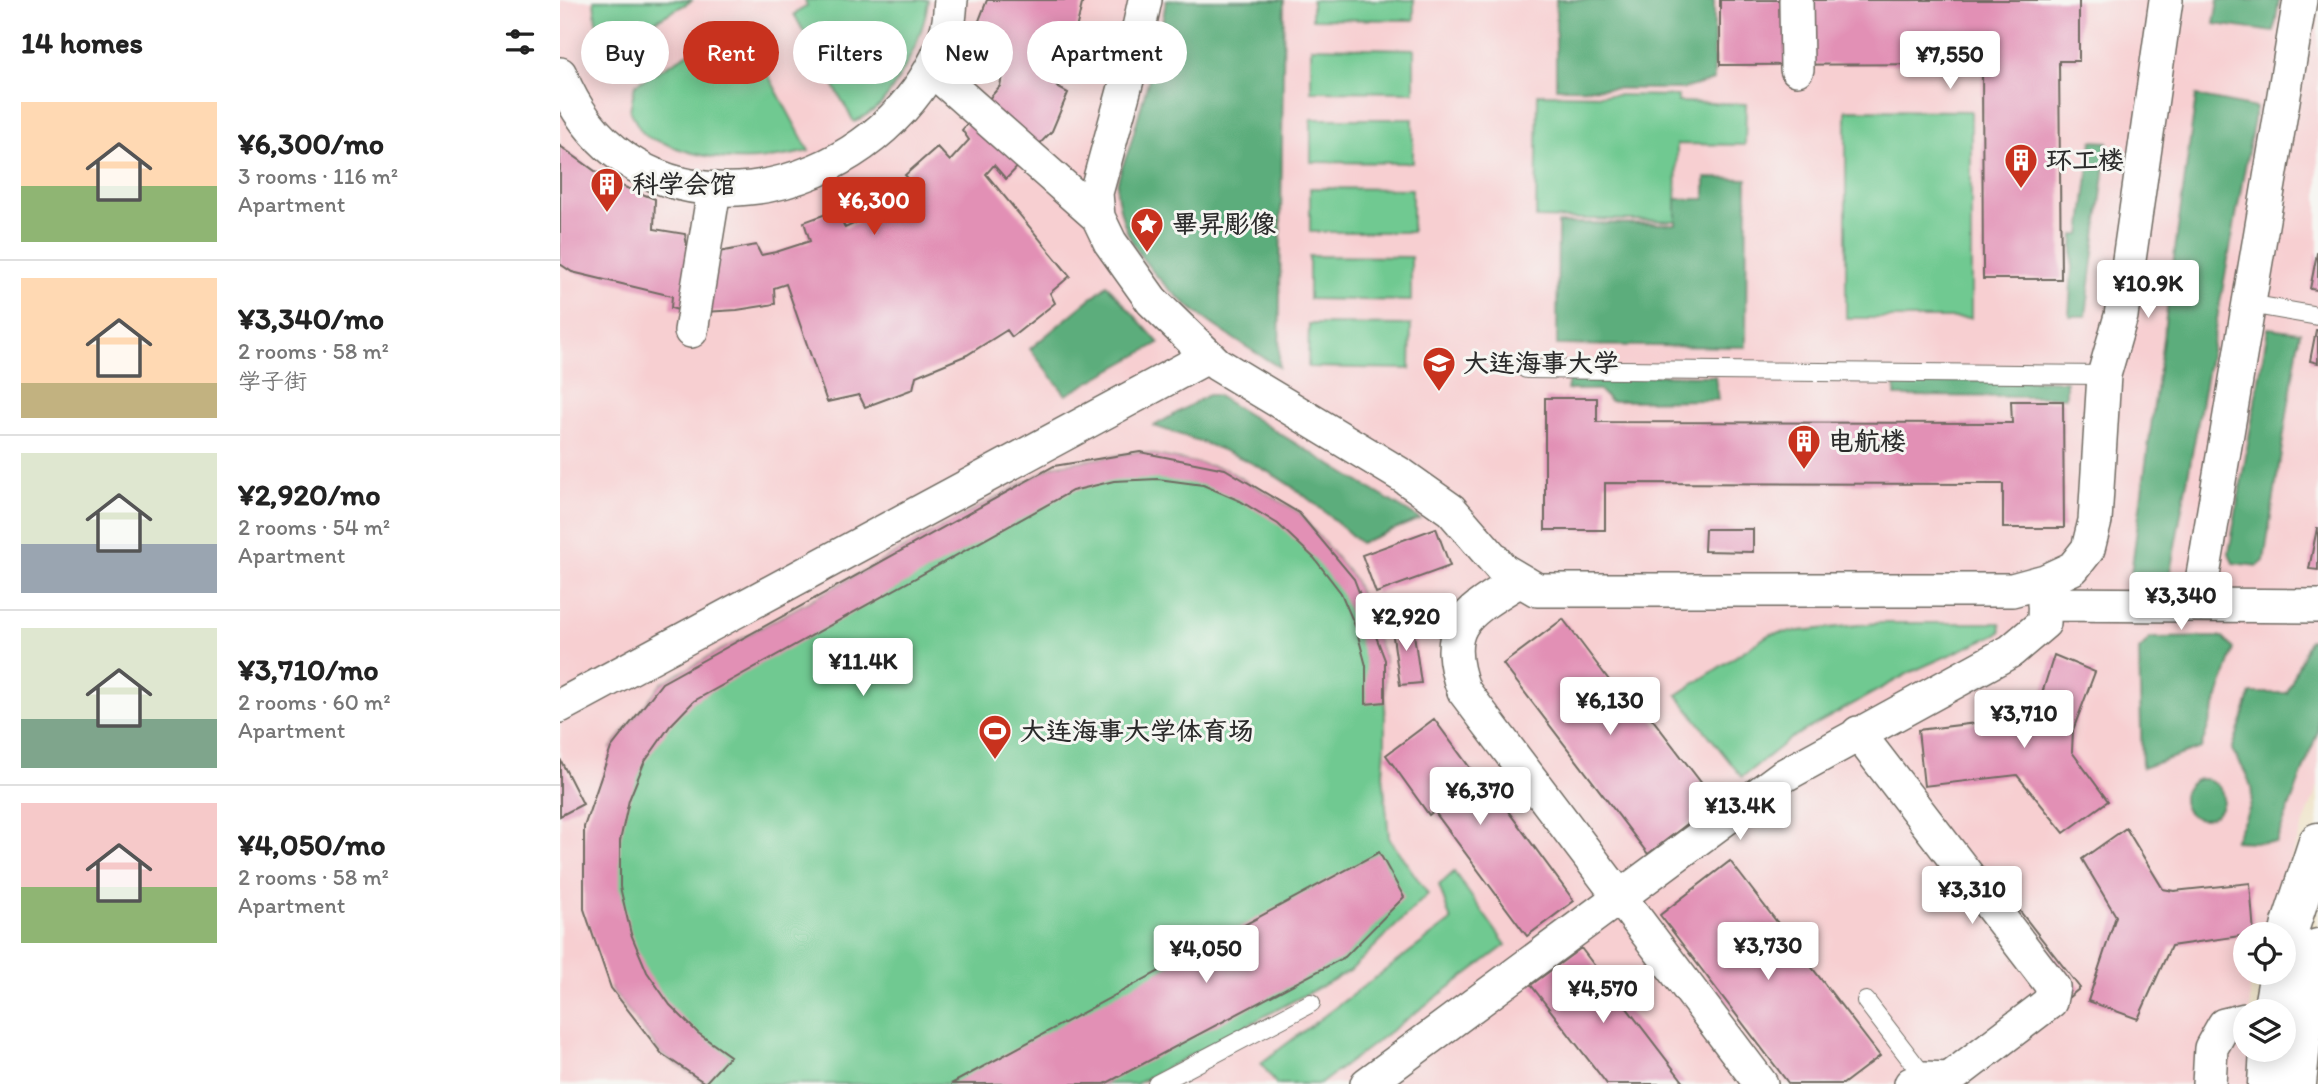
<!DOCTYPE html>
<html lang="en">
<head>
<meta charset="utf-8">
<style>
  :root { --surface:#fff; --page:#f6f6f6; --text:#222; --muted:#767676; --line:#e0e0e0; --accent:#c8321e }
  body { margin:0; font-family:Itim,"LXGW WenKai TC",sans-serif; background:var(--page); color:var(--text); height:100vh; display:flex; flex-direction:column; font-size:26px; white-space:nowrap }
  * { box-sizing:border-box; margin:0 }
  p { font-size:23px; color:var(--muted) }
  .icon { flex:none; width:38px; height:38px; fill:none; stroke:currentColor; stroke-width:2; stroke-linecap:round; stroke-linejoin:round }
  .map { position:relative; flex:1; overflow:hidden }
  .drawer { display:flex; flex-direction:column; background:var(--surface); width:560px }
  .drawer>* { flex:none }
  .hud { position:absolute; left:21px; top:21px; width:665px; height:63px; display:flex; gap:14px }
  .buttons { position:absolute; left:1673px; top:922px; display:grid; gap:14px }
  .buttons a { display:grid; place-items:center; width:63px; height:63px; border-radius:50%; background:var(--surface); box-shadow:0 4px 18px #0003; font-size:35px }
  .price { position:absolute; translate:-50% -60px; padding:0 16px; border-radius:7px; background:#fff; color:#222; font-size:23px; line-height:46px; filter:drop-shadow(0 2px 4px #0008) }
  .price::after { content:''; position:absolute; left:50%; top:42px; width:21px; height:16px; margin-left:-10px; background:inherit; clip-path:polygon(0 0,100% 0,50% 100%) }
  .price.current { background:var(--accent); color:#fff }
  ul { padding:0; list-style:none }
  li { display:flex; align-items:center; gap:21px; height:175px; padding:0 21px }
  li+li { border-top:2px solid var(--line) }
  li span { display:grid; place-items:center; flex:none; width:196px; height:140px; border-radius:0px; color:#555 }
  li>.icon { margin-inline-start:auto }
  span .icon { width:84px; height:84px; fill:#fffc; stroke-width:1 }
  li b { font-size:30px }
  h2 { display:flex; justify-content:space-between; align-items:center; height:84px; padding:0 21px; font-size:30px }
  .pill { padding:0 24px; border-radius:32px; background:var(--surface); box-shadow:0 4px 18px #0003; font-size:24px; line-height:63px }
  .pill.current { background:var(--accent); color:#fff }
  main { display:flex; flex:1; min-height:0 }
  .map>svg:first-child { display:block }
</style>
</head>
<body>
<main>
<section class="drawer">
<h2>14 homes<svg class="icon" aria-label="filters" viewBox="0 0 24 24"><path d="M4 7h16M4 17h16"/><circle cx="9" cy="7" r="2"/><circle cx="15" cy="17" r="2"/></svg></h2>
<ul>
<li><span style="background:linear-gradient(#ffd9b3 60%,#8fb573 0)"><svg class="icon" aria-label="home" viewBox="0 0 24 24"><path d="M3 11l9-7 9 7M6 9v11h12V9"/></svg></span><div><b>¥6,300/mo</b><p>3 rooms · 116 m²</p><p>Apartment</p></div></li>
<li><span style="background:linear-gradient(#ffd9b3 75%,#c2b280 0)"><svg class="icon" aria-label="home" viewBox="0 0 24 24"><path d="M3 11l9-7 9 7M6 9v11h12V9"/></svg></span><div><b>¥3,340/mo</b><p>2 rooms · 58 m²</p><p>学子街</p></div></li>
<li><span style="background:linear-gradient(#dfe7d0 65%,#9aa5b1 0)"><svg class="icon" aria-label="home" viewBox="0 0 24 24"><path d="M3 11l9-7 9 7M6 9v11h12V9"/></svg></span><div><b>¥2,920/mo</b><p>2 rooms · 54 m²</p><p>Apartment</p></div></li>
<li><span style="background:linear-gradient(#dfe7d0 65%,#7fa58c 0)"><svg class="icon" aria-label="home" viewBox="0 0 24 24"><path d="M3 11l9-7 9 7M6 9v11h12V9"/></svg></span><div><b>¥3,710/mo</b><p>2 rooms · 60 m²</p><p>Apartment</p></div></li>
<li><span style="background:linear-gradient(#f6c9c9 60%,#8fb573 0)"><svg class="icon" aria-label="home" viewBox="0 0 24 24"><path d="M3 11l9-7 9 7M6 9v11h12V9"/></svg></span><div><b>¥4,050/mo</b><p>2 rooms · 58 m²</p><p>Apartment</p></div></li>
</ul>
</section>
<div class="map">
<svg width="1758" height="1084" viewBox="0 0 1758 1084">
  <rect width="100%" height="100%" fill="#f6f6f2"/>
  <filter id="ink" filterUnits="userSpaceOnUse"><feTurbulence type="fractalNoise" baseFrequency=".0143" numOctaves="2"/><feDisplacementMap in="SourceGraphic" scale="14" xChannelSelector="R" yChannelSelector="G"/><feConvolveMatrix kernelMatrix="1 2 1 2 8 2 1 2 1" color-interpolation-filters="sRGB"/></filter>
  <filter id="wash" filterUnits="userSpaceOnUse"><feTurbulence type="fractalNoise" baseFrequency=".00686" numOctaves="4" result="noise"/><feDisplacementMap in="SourceGraphic" scale="28" xChannelSelector="R" yChannelSelector="G"/><feGaussianBlur stdDeviation="1.57" result="paint"/><feColorMatrix in="noise" values="0 0 0 0 0 0 0 0 0 0 0 0 0 0 0 0 0 1.4 0 .05"/><feComposite in="paint" operator="in"/></filter>
  <g filter="url(#wash)">
    <rect width="100%" height="100%" fill="#efe3c8"/>
    <path fill="#f7cfd1" d="M0,0H1758V786L1703,934H1685V973H1690V1011L1685,1012V1050H1690V1084H0Z"/>
    <path fill="#6fc991" stroke="#4d7a5e" stroke-width="2" d="M34,0H133L48,47L36,22Z
      M245,0H368C365,32 342,79 321,104C315,111 303,117 294,122L234,14L247,6Z
      M752,0H854V20L752,19Z
      M158,36L167,55L191,43L249,151C200,163 151,164 104,143C98,141 88,139 84,134C78,128 74,118 70,110L75,85Z
      M751,47L854,49V92L751,91Z
      M978,94L1118,96V102L1186,104L1185,145L1117,144L1116,221L976,218Z
      M1286,110L1411,111V318H1286Z
      M751,119H853V163L751,162Z
      M750,188L852,189V232H750Z
      M749,256L851,257V301L749,299Z
      M749,324L851,325L850,369L748,367Z
      M580,452L665,469L739,513L794,579L825,660V747L823,774L829,838L868,894L790,971L576,1084H147L102,1054L51,988V748L102,683L494,466Z
      M1318,623H1440L1441,632L1349,673L1231,738L1182,777L1117,695L1210,634Z
      M894,872L946,945L760,1084H716L701,1063L891,921L879,885Z"/>
    <path fill="#5bad7b" stroke="#436c53" stroke-width="2" d="M606,0H724L719,367C662,332 578,283 561,213C559,205 556,195 557,187C558,173 566,159 570,146C583,98 599,49 606,0Z
      M996,0H1154V80L1123,89L996,88Z
      M1658,0H1719L1714,32L1654,24Z
      M1636,96L1696,108L1608,584L1569,588Z
      M1532,141L1548,142L1526,316H1509L1514,235H1521Z
      M1145,178L1187,179L1186,347L997,345L998,223L1116,224V199H1145Z
      M547,285L599,343L506,395L470,349Z
      M1708,328L1740,332L1704,561L1698,566L1673,563L1669,553Z
      M1010,374L1155,376L1158,400L1050,401L1039,390H1007Z
      M1336,379L1506,381V397L1335,396Z
      M648,395H656L860,519L800,543C770,516 740,489 705,470C670,451 631,438 594,426Z
      M1663,637L1674,649L1641,748L1582,768L1579,650L1591,638Z
      M1749,640L1758,641V731L1716,843L1674,841C1696,797 1700,794 1672,750L1691,693H1727Z
      M1623 799a20 20 0 1 1 40 0a20 20 0 1 1-40 0Z"/>
    <g id="blocks">
      <path fill="#e290b5" d="M427,0H523L504,79L497,87L508,93L492,131L446,179L434,165L426,174L510,276L490,293L495,303L452,337L447,330L407,355L356,376L353,389L305,407L299,395L267,402L226,284L214,288L215,304L177,310L128,313L111,308L112,296L12,272L0,264V146L49,181L95,199L94,229L125,234L128,252H159L196,245L201,255L216,252L250,241L244,222L277,210L285,228L343,201L357,189L345,175L377,147L390,161L409,140L402,130L440,86L443,70L441,61L407,52Z
        M1160,0H1519V61H1499L1501,279H1423L1422,64L1160,65Z
        M1757,253H1758V290L1750,289Z
        M1756,330H1758V363L1750,361Z
        M985,398H1037V422L1452,423L1451,401H1503L1504,528H1443V484L1045,483V530H985Z
        M580,452L665,469L739,513L794,579L825,660V702L806,704V666L796,628L781,593L754,558L718,524L680,501L643,485L598,479L554,481L512,491L134,701L110,726L84,763L69,800L60,841V887L71,934L87,972L110,1005L138,1033L170,1056L145,1083L102,1054L51,988L24,909V827L51,748L102,683L494,466Z
        M876,528L890,566L816,593L802,555Z
        M1757,528H1758V570L1749,569Z
        M1145,529H1193V552L1144,551Z
        M1003,619L1055,688L1064,682L1156,802L1088,854L943,664Z
        M852,620L861,683L840,685L831,623Z
        M1494,655L1535,672L1513,730L1512,752L1548,801L1504,833L1457,775L1364,786L1358,730L1475,716Z
        M874,719L916,776L920,773L1014,901L967,936L874,811L869,815L826,755Z
        M0,759L23,804L0,816Z
        M1566,828L1603,889L1614,891L1690,883L1694,934L1611,946L1578,1019L1528,1001L1556,916L1522,859Z
        M819,852L844,897L785,957L545,1084H391Z
        M1170,861L1320,1056L1283,1084H1229L1100,915Z
        M1445,892L1520,988L1508,998L1433,901Z
        M1021,948L1125,1084H1047L971,985Z"/>
    </g>
  </g>
  <g filter="url(#ink)">
    <use href="#blocks" fill-opacity="0" stroke="#706b62" stroke-width="2"/>
    <g fill="none" stroke-linecap="round" stroke-linejoin="round">
      <defs>
        <path id="lane" d="M1689,304L1758,316
          M966,369L1544,375
          M1306,1001L1365,1078
          M597,1084L751,1003"/>
        <path id="street" d="M585,0L570,69L536,193L538,217L550,242L592,301L657,364L843,476L891,510L943,570L977,590H1452L1485,581L1513,568L1528,549L1535,521L1544,375L1561,316L1606,0
          M1236,0L1237,69
          M371,69L538,217
          M0,74C60,226 244,217 342,109C362,87 382,56 388,26C390,18 390,9 391,0
          M131,331L154,190
          M960,580C909,612 879,624 904,691L1201,1084
          M1484,604L1758,606
          M1638,605L1740,0
          M0,706L649,356
          M1298,733L1493,987L1490,1002L1389,1079L1365,1078L1351,1084
          M807,1084L1223,776L1451,651L1484,623L1485,581
          M1649,1084L1651,1048L1664,1025L1685,1020"/>
        <path id="secondary" d="M1724,954L1731,924L1758,842
          M1712,1012L1719,973
          M1707,1084L1709,1050
          M1737,1084L1745,1002L1758,948"/>
      </defs>
      <use href="#lane" stroke="#706b62" stroke-width="20"/>
      <use href="#street" stroke="#706b62" stroke-width="36"/>
      <use href="#secondary" stroke="#706b62" stroke-width="41"/>
      <use href="#lane" stroke="#fff" stroke-width="18"/>
      <use href="#street" stroke="#fff" stroke-width="33"/>
      <use href="#secondary" stroke="#fff" stroke-width="38"/>
    </g>
  </g>
  <defs>
    <symbol id="building-pin" viewBox="-11 -11 22 30"><path d="M0 17L-7.5 6A9.5 9.5 0 1 1 7.5 6Z" fill="#c8321e" stroke="#f6f6f2"/><path d="M-4-6H4V6H1V3H-1V6H-4ZM-2.5-4.3h1.7v1.8h-1.7ZM.8-4.3h1.7v1.8H.8ZM-2.5-1h1.7V.8h-1.7ZM.8-1h1.7V.8H.8Z" fill="#fff"/></symbol>
    <symbol id="sight-pin" viewBox="-11 -11 22 30"><path d="M0 17L-7.5 6A9.5 9.5 0 1 1 7.5 6Z" fill="#c8321e" stroke="#f6f6f2"/><path d="M0-6L1.8-2.2L6-1.7L2.9 1.2L3.7 5.4L0 3.3L-3.7 5.4L-2.9 1.2L-6-1.7L-1.8-2.2Z" fill="#fff"/></symbol>
    <symbol id="university-pin" viewBox="-11 -11 22 30"><path d="M0 17L-7.5 6A9.5 9.5 0 1 1 7.5 6Z" fill="#c8321e" stroke="#f6f6f2"/><path d="M0-5L7-2L0 1L-7-2ZM-4 1L0 2.5L4 1V4Q0 6-4 4Z" fill="#fff"/></symbol>
    <symbol id="stadium-pin" viewBox="-11 -11 22 30"><path d="M0 17L-7.5 6A9.5 9.5 0 1 1 7.5 6Z" fill="#c8321e" stroke="#f6f6f2"/><path d="M0-5a6.5 5 0 1 0 0 10a6.5 5 0 1 0 0-10ZM-3.5-1.8h7v3.6h-7Z" fill="#fff"/></symbol>
  </defs>
  <g fill-rule="evenodd">
    <use href="#building-pin" x="1442" y="141" width="38" height="52"/>
    <use href="#building-pin" x="28" y="165" width="38" height="52"/>
    <use href="#sight-pin" x="568" y="205" width="38" height="52"/>
    <use href="#university-pin" x="860" y="344" width="38" height="52"/>
    <use href="#building-pin" x="1225" y="422" width="38" height="52"/>
    <use href="#stadium-pin" x="416" y="712" width="38" height="52"/>
  </g>
  <g text-anchor="middle" dominant-baseline="central" stroke-width="6" stroke-linejoin="round" paint-order="stroke">
    <g font-size="26" font-weight="bold" fill="#2b2b2b" stroke="#f6f6f2" text-anchor="start">
      <text x="1486" y="160">环工楼</text>
      <text x="72" y="184">科学会馆</text>
      <text x="612" y="224">畢昇彫像</text>
      <text x="903" y="363">大连海事大学</text>
      <text x="1268" y="441">电航楼</text>
      <text x="460" y="731">大连海事大学体育场</text>
    </g>
  </g>
</svg>
<div class="buttons">
<a><svg class="icon" aria-label="locate" viewBox="0 0 24 24"><circle cx="12" cy="12" r="6"/><path d="M12 2v4M12 18v4M2 12h4M18 12h4"/></svg></a>
<a><svg class="icon" aria-label="layers" viewBox="0 0 24 24"><path d="M12 4l9 5-9 5-9-5zM3 14l9 5 9-5"/></svg></a>
</div>
<b class="price" style="left:1390px;top:91px">¥7,550</b>
<b class="price current" style="left:314px;top:237px">¥6,300</b>
<b class="price" style="left:1588px;top:320px">¥10.9K</b>
<b class="price" style="left:1621px;top:632px">¥3,340</b>
<b class="price" style="left:846px;top:653px">¥2,920</b>
<b class="price" style="left:303px;top:698px">¥11.4K</b>
<b class="price" style="left:1050px;top:737px">¥6,130</b>
<b class="price" style="left:1464px;top:750px">¥3,710</b>
<b class="price" style="left:920px;top:827px">¥6,370</b>
<b class="price" style="left:1180px;top:842px">¥13.4K</b>
<b class="price" style="left:1412px;top:926px">¥3,310</b>
<b class="price" style="left:1208px;top:982px">¥3,730</b>
<b class="price" style="left:646px;top:985px">¥4,050</b>
<b class="price" style="left:1043px;top:1025px">¥4,570</b>
<div class="hud">
<a class="pill">Buy</a>
<a class="pill current">Rent</a>
<a class="pill">Filters</a>
<a class="pill">New</a>
<a class="pill">Apartment</a>
</div>
</div>
</main>
</body>
</html>
